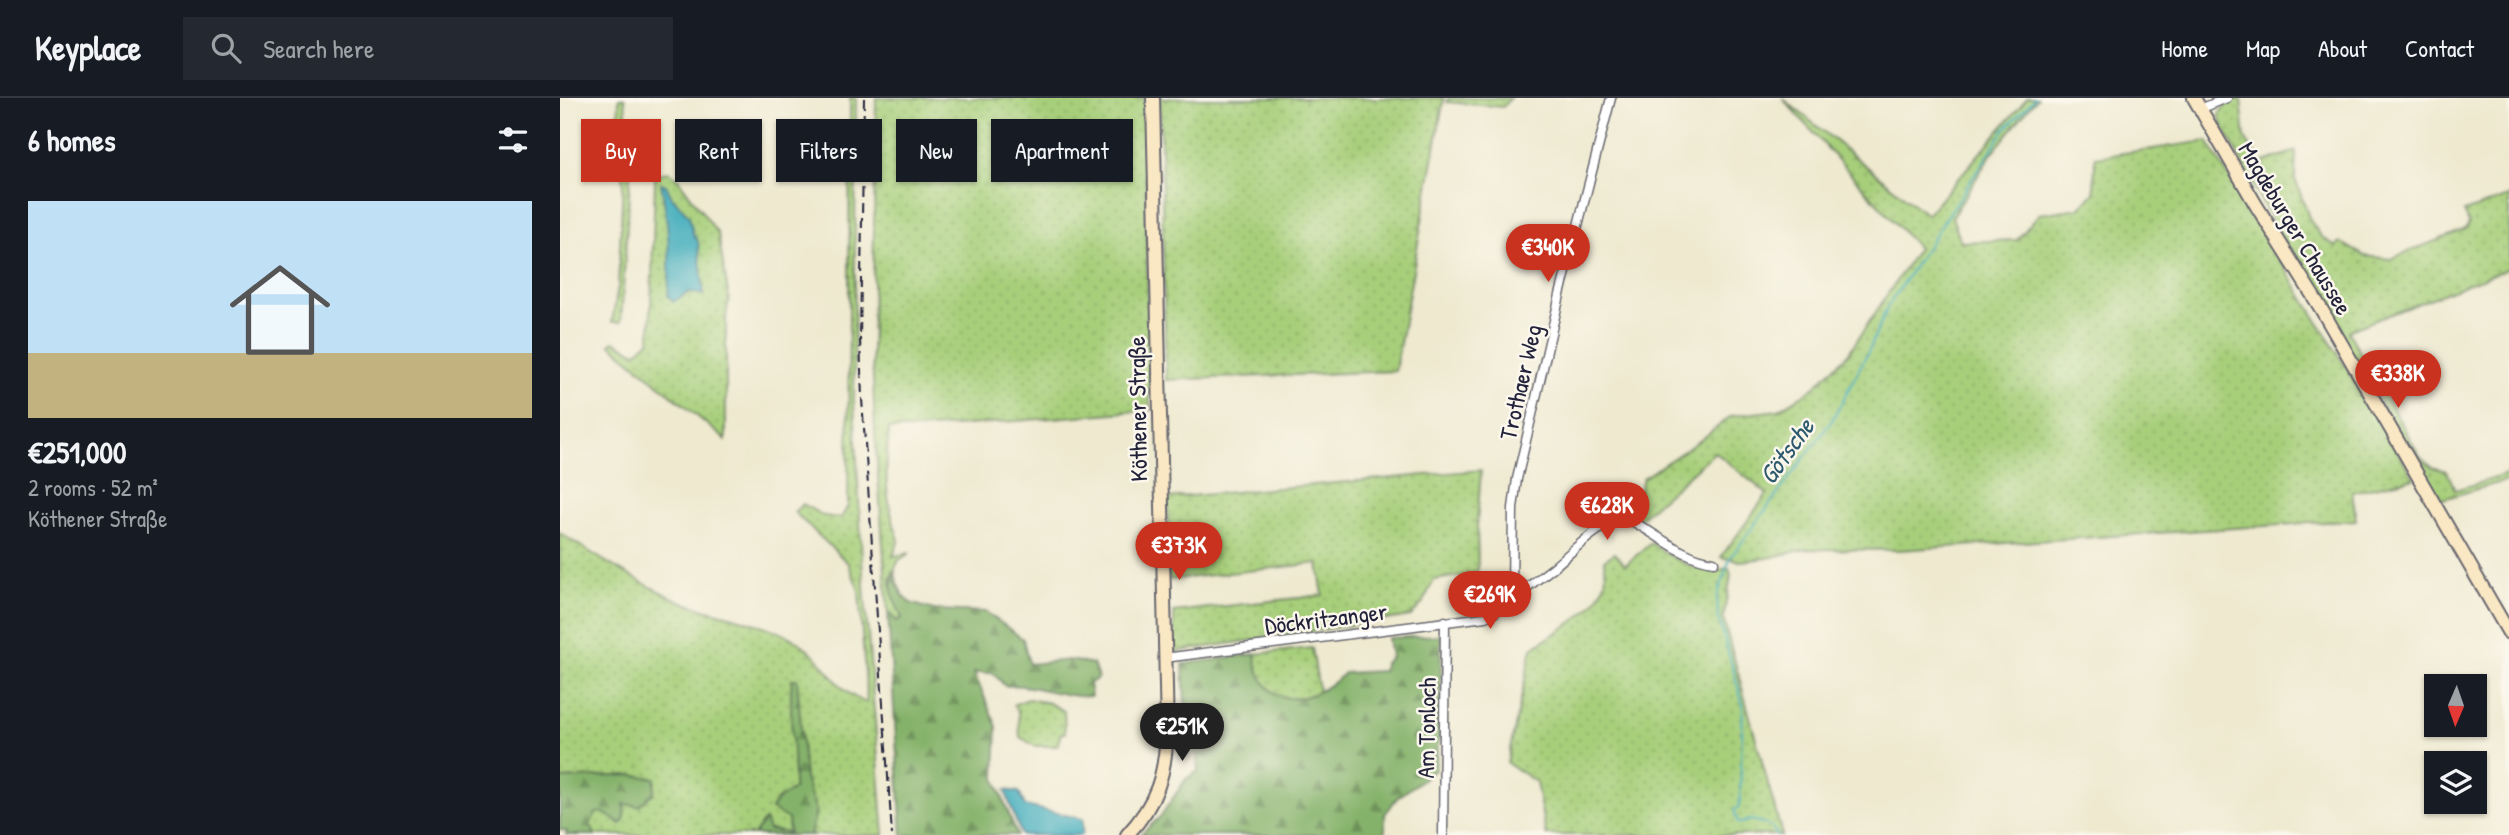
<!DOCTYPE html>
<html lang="en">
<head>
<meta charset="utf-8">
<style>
  :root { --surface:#171b24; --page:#242831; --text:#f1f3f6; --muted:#9ea1a6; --line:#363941; --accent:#c8321e }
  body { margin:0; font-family:"Patrick Hand",sans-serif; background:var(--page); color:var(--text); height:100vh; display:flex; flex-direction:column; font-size:26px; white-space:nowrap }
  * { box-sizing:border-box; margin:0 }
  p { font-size:23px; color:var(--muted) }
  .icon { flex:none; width:38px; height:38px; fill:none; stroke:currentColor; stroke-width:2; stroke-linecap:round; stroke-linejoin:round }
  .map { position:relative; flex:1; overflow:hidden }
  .side { display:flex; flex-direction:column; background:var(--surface); width:560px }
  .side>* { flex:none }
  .guide { position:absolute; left:21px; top:21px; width:665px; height:63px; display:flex; gap:14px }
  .needle { width:46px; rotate:182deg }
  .tools { position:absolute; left:1864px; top:576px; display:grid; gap:14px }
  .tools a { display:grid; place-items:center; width:63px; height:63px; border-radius:0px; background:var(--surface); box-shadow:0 2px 5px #0004; font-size:35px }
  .price { position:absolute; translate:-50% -60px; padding:0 16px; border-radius:24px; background:var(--accent); color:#fff; font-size:23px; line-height:46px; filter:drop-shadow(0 2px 4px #0008) }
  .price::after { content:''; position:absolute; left:50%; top:42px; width:21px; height:16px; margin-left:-10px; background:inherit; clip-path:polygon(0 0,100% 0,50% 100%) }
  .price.current { background:#222; color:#fff }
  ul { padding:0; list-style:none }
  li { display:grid; align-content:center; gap:14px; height:371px; padding:0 28px }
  li span { display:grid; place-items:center; height:217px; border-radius:0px; color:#555 }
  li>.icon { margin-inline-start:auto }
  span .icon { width:126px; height:126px; fill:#fffc; stroke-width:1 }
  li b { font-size:30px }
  h2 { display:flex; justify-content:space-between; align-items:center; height:84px; padding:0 28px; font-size:30px }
  .tag { padding:0 24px; border-radius:0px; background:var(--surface); box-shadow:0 2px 5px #0004; font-size:24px; line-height:63px }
  .tag.current { background:var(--accent); color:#fff }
  header { display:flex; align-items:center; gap:42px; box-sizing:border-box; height:98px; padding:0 35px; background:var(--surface); border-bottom:2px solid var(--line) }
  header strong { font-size:33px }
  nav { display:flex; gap:38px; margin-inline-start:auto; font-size:24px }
  .search { width:490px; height:63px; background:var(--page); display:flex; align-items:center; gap:18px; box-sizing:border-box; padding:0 24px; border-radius:0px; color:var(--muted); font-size:26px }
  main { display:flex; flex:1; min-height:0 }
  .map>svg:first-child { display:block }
</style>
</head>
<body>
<header>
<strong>Keyplace</strong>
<div class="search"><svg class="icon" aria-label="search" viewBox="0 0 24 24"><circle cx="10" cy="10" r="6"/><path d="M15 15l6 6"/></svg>Search here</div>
<nav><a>Home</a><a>Map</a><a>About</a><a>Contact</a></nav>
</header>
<main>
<section class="side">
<h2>6 homes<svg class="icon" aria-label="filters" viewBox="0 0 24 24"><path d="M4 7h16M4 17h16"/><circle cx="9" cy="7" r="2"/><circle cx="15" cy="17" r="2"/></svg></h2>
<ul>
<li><span style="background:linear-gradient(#bfe0f5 70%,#c2b280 0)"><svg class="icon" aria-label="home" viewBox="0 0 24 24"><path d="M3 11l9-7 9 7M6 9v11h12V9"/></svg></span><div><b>€251,000</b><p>2 rooms · 52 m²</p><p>Köthener Straße</p></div></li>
</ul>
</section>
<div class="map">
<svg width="1949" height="737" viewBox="0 0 1949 737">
  <defs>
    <pattern id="green-dots" width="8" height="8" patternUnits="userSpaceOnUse" patternTransform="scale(1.75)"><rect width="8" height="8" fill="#a7cf7a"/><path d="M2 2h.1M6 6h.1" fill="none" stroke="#8fb16a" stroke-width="1.8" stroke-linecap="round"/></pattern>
    <pattern id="forest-firs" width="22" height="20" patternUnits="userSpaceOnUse" patternTransform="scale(1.75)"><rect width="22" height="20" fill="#85b26a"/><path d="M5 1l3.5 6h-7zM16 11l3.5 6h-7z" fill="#6c9058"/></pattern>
  </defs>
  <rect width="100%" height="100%" fill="#fbf7ec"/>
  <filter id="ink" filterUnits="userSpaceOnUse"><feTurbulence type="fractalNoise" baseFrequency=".0143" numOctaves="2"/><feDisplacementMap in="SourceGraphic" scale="14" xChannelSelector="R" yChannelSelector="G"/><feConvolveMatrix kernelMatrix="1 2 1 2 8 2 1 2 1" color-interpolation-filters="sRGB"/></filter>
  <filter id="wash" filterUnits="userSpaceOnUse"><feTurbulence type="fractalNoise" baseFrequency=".00686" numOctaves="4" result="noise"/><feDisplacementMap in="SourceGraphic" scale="28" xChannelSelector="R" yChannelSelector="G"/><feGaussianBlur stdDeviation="1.57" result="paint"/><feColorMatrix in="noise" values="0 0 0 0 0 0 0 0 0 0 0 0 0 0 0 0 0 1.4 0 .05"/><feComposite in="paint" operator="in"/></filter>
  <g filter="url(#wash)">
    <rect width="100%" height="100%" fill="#eee9cf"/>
    <path fill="url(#green-dots)" stroke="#64785a" stroke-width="2" d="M59,0H65L70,81L61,224H52L58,189L63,86L58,45Z
      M290,0H296L294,303L302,462L324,737H250L256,713L245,681L236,581L233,630L234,691L217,702L228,721L229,735L209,732L204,722L194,737H35L30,726L36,715H44L64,706L71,677L0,681V435C37,459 77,484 118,502C156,518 210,523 244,548C268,566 276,594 307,605L299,492L288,465L234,414L243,406L263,418L281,420L288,408Z
      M316,0H584L590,312L359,331H329C325,375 324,399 339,442L333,458L350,455L339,462L330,481L342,520L337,524L328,514L315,336L312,254Z
      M600,0H884L835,273L606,282Z
      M888,0H950L943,9L887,4Z
      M1222,0L1367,117L1467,0H1477L1432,55L1392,119L1401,144L1457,142L1479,116L1519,110L1534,95L1535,59L1647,43L1854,380L1792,394L1796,422L1339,452L1246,451L1208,460L1181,463L1161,459L1207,396L1155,354L1077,423L1073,416L1083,380L1142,341L1171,318L1218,312L1251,292L1288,256L1358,150Z
      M1681,1L1685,40L1701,65L1736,53L1735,81L1750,122L1761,138L1776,149L1780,144L1805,158L1830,161L1906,131L1909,125L1904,114L1949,98V170L1790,232L1789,235L1860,358L1872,369L1887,373L1895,392L1949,376V382L1879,402L1713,125L1660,23C1658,8 1669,5 1681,1Z
      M109,74L118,81L158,136L169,201L166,218V342L50,246L54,243L76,255L90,242L95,80L97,76Z
      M921,372L917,425L918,472L911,476L874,482L862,506L851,518L614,554V514L763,497L758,465L609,482L608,400Z
      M1091,445C1116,462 1138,478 1169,470L1171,478L1163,520L1222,737H986L976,684L947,665L972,550C997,533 1037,515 1045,484C1047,477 1045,469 1044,462L1055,455L1065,467Z
      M752,550L759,593C737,610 708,599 698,574C696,569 696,561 695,556Z
      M468,601L489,605L504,613L505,635H501L497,648H475L460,639L458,613L453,607Z"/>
    <path fill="url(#forest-firs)" stroke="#546a52" stroke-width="2" d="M335,472L337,485L342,496L350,505L374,512L426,514L463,541L469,566L509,562L533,566L538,580L529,586L531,598C500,600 476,585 445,588L433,575H414L437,629L435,680L457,737H342L328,514L336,523L342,520C335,503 326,489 335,472Z
      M881,537V621L875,672L837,700L825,716V737H580L600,719L626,681L638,673L635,637L625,607L623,566L695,556C702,614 750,609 784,575L823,573L824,566L831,559L828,540Z
      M232,581H237L245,681L256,713L250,737H194L205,722L209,732L229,735L228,721L211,711L217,702L234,691C235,655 228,615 232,581Z
      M71,677L95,680L94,694L79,708L64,706L65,719L61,726L44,715H36L30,726L35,737H6L7,733L0,732V681Z"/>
    <path fill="#3dabbb" stroke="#30667b" stroke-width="2" d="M101,85L106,87L111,98L129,118L133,136L138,143L144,197L129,194L113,204L108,198C111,160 108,122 101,85Z
      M445,692L459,694L465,708L523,721L522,737H461Z"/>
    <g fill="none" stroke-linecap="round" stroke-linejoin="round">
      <path stroke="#3dabbb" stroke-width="2" d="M1217,737C1211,725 1201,724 1189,722L1182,725H1178L1174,712L1179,709L1180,700L1183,607L1158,518L1157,499L1170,460L1273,321L1308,254L1328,208L1445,31L1475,0"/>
    </g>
  </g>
  <g filter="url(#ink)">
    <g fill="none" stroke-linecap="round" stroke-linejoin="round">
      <defs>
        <path id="street" d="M1640,11L1667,0
          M1068,421C1096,435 1122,460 1154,464
          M956,497L952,490L953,410L957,381L1000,197L1051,0
          M604,560L925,519L934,515C954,499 975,484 995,468C1012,454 1045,419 1068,421L1074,401L1071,393L1063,392
          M883,737L885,523"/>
        <path id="secondary" d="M1634,0L1696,107L1760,209L1949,535
          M567,737C597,705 605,677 607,634L593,0"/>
      </defs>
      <use href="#street" stroke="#69686f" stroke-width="11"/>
      <use href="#secondary" stroke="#69686f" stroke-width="16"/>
      <use href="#street" stroke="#fff" stroke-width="8"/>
      <use href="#secondary" stroke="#fae7c3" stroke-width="12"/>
      <path stroke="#22223b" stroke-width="2" stroke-dasharray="10 5" stroke-linecap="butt" d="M304,0L300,241L302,301L332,737"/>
    </g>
  </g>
  <g text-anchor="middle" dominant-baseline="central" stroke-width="5" stroke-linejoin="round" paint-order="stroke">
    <g font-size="24" fill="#22223b" stroke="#fbf7ec">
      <text transform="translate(1736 130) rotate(59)">Magdeburger Chaussee</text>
      <text transform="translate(960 284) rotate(-77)">Trothaer Weg</text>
      <text transform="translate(577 311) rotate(-91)">Köthener Straße</text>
      <text transform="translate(766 520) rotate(-7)">Döckritzanger</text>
      <text transform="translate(866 630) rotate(-89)">Am Tonloch</text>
    </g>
    <g font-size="26" font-style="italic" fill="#2d596e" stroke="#fbf7ec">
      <text transform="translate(1226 353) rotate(-54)">Götsche</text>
    </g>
  </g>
</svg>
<div class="tools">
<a><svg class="needle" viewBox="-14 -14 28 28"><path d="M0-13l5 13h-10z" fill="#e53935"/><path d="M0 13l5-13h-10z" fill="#9ea1a6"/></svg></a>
<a><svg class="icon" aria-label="layers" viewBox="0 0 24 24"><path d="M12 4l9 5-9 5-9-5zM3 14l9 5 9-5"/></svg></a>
</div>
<b class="price" style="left:988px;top:186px">€340K</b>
<b class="price" style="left:1838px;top:312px">€338K</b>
<b class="price" style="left:1047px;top:444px">€628K</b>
<b class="price" style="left:619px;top:484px">€373K</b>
<b class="price" style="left:930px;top:533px">€269K</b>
<b class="price current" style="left:622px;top:665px">€251K</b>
<div class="guide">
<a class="tag current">Buy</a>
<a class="tag">Rent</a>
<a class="tag">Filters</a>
<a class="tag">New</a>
<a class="tag">Apartment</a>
</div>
</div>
</main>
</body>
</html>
